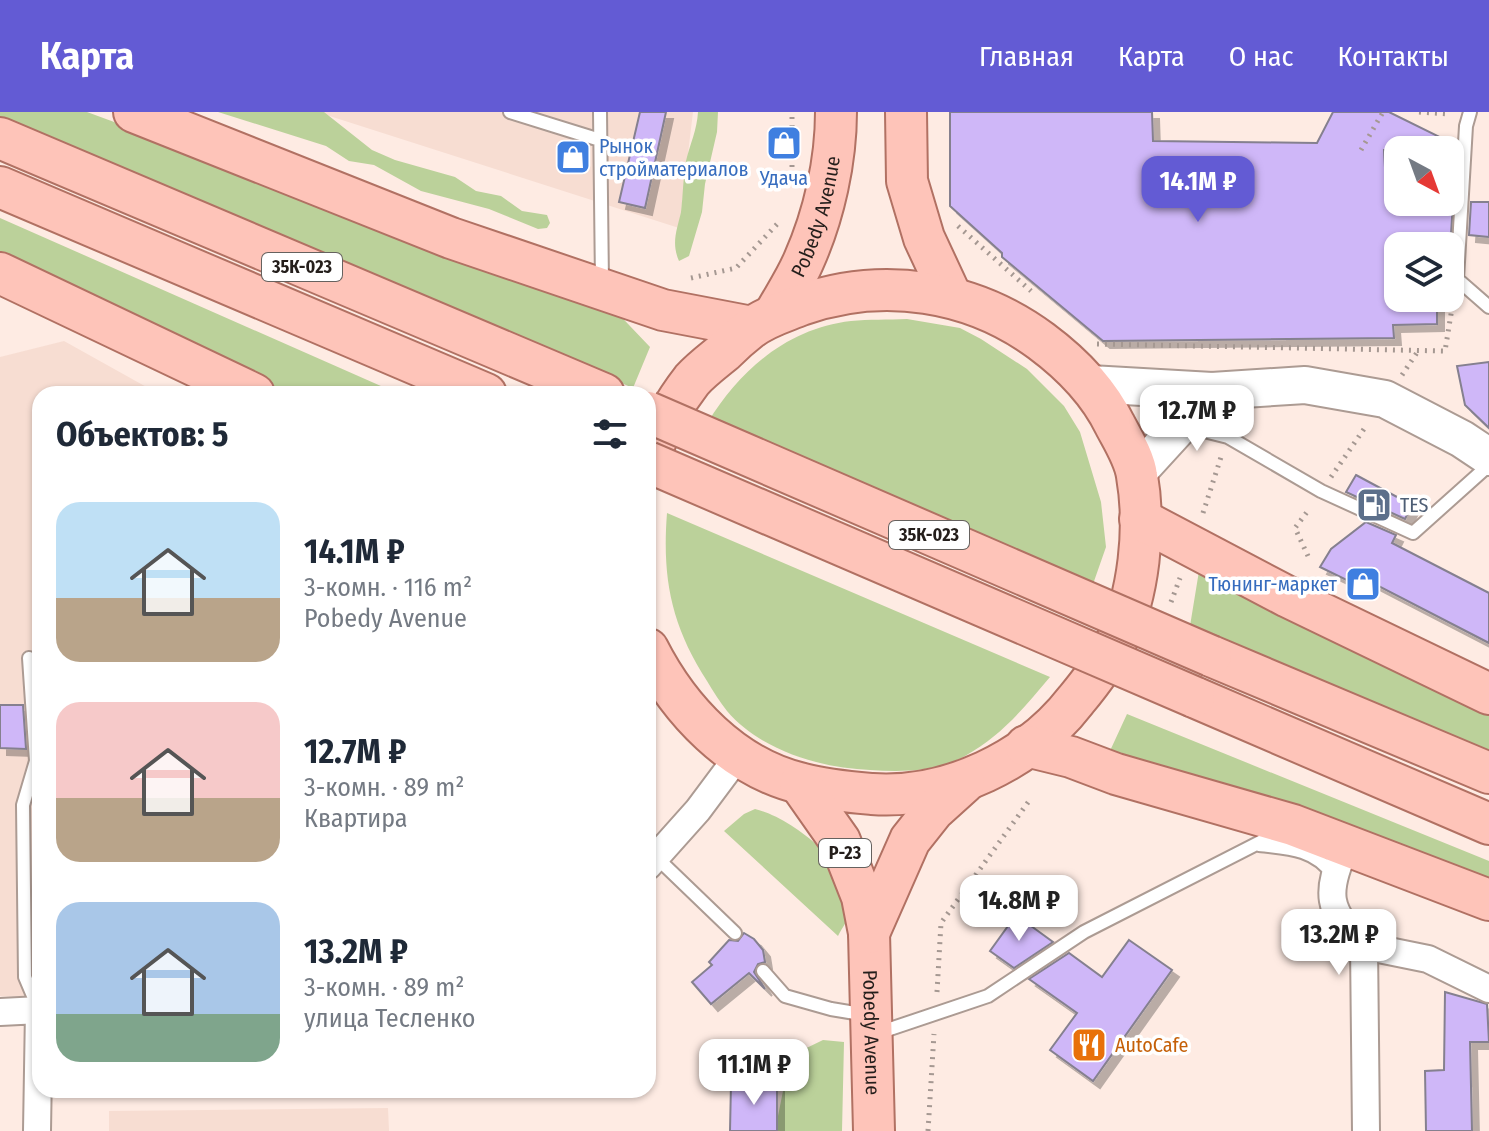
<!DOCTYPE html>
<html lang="ru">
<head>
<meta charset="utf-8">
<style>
  :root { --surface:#fff; --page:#f2f2f3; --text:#1f2937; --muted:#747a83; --accent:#635bd4 }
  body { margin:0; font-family:"Fira Sans Condensed",sans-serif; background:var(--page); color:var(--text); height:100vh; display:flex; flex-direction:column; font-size:30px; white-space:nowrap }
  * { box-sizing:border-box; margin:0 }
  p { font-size:26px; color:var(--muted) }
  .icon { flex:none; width:44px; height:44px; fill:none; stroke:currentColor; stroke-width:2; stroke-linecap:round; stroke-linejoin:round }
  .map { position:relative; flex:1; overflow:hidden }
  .sheet { position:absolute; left:32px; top:274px; width:624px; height:712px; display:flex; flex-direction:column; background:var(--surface); border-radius:24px; box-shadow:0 2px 6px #0004 }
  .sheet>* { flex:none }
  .needle { width:52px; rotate:139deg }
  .controls { position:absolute; left:1384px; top:24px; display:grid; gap:16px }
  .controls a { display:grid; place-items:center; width:80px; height:80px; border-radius:16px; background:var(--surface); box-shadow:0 2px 6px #0004; font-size:40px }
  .price { position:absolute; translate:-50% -68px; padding:0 18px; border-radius:16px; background:#fff; color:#222; font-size:26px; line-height:52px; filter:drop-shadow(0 2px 4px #0008) }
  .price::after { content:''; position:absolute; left:50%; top:48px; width:24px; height:18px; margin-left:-12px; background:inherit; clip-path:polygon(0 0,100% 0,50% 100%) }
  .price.on { background:var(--accent); color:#fff }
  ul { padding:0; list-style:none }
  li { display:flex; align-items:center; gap:24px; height:200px; padding:0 24px }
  li span { display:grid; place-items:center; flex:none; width:224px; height:160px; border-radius:24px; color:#555 }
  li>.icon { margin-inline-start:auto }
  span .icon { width:96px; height:96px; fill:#fffc; stroke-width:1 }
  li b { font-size:34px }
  h2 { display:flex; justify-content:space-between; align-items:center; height:96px; padding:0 24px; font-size:34px }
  header { display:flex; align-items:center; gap:48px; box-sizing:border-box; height:112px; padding:0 40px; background:var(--accent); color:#fff }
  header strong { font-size:38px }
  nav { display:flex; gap:44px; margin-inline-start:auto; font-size:28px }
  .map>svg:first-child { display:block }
</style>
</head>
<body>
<header>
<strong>Карта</strong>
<nav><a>Главная</a><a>Карта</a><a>О нас</a><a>Контакты</a></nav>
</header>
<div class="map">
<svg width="1489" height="1019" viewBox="0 0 1489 1019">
  <defs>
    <filter id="shadow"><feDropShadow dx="7" dy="7" stdDeviation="0" flood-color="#0004"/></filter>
  </defs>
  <rect width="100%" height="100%" fill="#feebe3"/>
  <path fill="#f7ddd2" d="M317,0H693L679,116Z
    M64,229L159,282H40V886L0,884V245Z
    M388,996L389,1019H109V999Z"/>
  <path fill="#bbd19a" d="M0,0H87L609,192L650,235L633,276L0,8Z
    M218,0H324L372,38L395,48L455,65L476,79L501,84L522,99L547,103L550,111L547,116L538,117L489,97L421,79L374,53L349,49L326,34Z
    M698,0H718L717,20L705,72L702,100L689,144L679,149C671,131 677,118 681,100C683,83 683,66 686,49C690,32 697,18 698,0Z
    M0,106L399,282H282L0,144Z
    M907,207L960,216L981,227L1027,257L1064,294L1080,320L1101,390L1106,435L1092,475L708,310C740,258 788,216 851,209C869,207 888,208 907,207Z
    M667,401L1050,565C1023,597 1002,623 965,644C937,660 902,660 870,658C821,656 761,639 727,599C720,590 713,579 707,569C671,513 662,466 667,401Z
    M1199,459L1489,604V645L1190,514Z
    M1127,602L1489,749V778L1109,641Z
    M755,697C791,705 854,754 851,795C851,804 842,816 838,824L724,719L744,702Z
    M823,928L844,930L842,1019H775L790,944Z"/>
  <path fill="#cfb7f8" stroke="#85808f" stroke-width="2" filter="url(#shadow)" d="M640,0H666L645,96L619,90Z
    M950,0H1152L1153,29L1317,31L1333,0H1389L1456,33V38H1384L1387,90H1453L1451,122L1438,121V134H1389L1392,186H1437V212L1393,213L1394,226L1103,229L1002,145V141L950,94Z
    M1471,90H1489V125L1469,123Z
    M1489,250V316L1465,293L1457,254Z
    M1356,363L1412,393L1405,407L1346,380Z
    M1366,410L1396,423L1392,431L1489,481V531L1371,470L1367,478L1320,455L1331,437Z
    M0,593H23L26,637L0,636Z
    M1016,803L1053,830L1014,856L990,839Z
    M744,821L754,827L763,838L765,850L758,852L754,860L765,877L749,861L711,892L692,870L712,853L709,850L729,828L738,829Z
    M1129,828L1172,858L1093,969L1050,938L1077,901L1029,867L1069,841L1102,865Z
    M1445,880L1487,892L1489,930H1470L1472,1019H1426L1425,959L1444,958Z
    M731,971H777V1019H730Z"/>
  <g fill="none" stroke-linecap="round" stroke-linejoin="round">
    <defs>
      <path id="lane" d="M510,0L600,28
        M600,0L602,171
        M1470,0L1466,14L1457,167L1489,195
        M1188,315L1228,325L1321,379L1413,421L1489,353
        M29,546L36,649L23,693L25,865L39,898
        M1259,733C1288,736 1315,737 1333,763
        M656,745L735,821
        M763,859L785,884L831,897L867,903
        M878,921L988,884L1084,820L1282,719"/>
      <path id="street" d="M1346,734C1325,780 1326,799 1364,834L1366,1019
        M648,754L698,698L739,643
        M1364,834L1428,847L1489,877
        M0,900L40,898
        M37,1019L39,898"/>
      <path id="secondary" d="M1090,272L1212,279L1305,273L1385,287L1462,327L1489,345
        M1137,361L1212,279"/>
      <g id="primary">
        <path d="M134,0L451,126L663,198L752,215"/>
        <path d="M906,0L907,69L924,126L951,184"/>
        <path d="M0,26L604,282"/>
        <path d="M0,75L486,282"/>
        <path d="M0,161L254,282"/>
        <path id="s1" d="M774,203C784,185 796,167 804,148C824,103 836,49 836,0"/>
        <path d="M648,348C658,321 674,291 692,268C701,258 713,249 724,240C732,232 741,224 750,217C765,205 784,200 801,193C883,164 972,178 1041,229C1072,252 1098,278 1115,313C1123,328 1135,347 1137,364C1146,416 1139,483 1116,530C1105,552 1091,570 1076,588C1029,649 948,687 872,682C849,680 825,678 803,672C733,656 679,598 648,537"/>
        <path d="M1140,407L1288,485L1489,582"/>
        <path d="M1211,544L1489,661"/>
        <path d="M1194,585L1489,712"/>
        <path d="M1026,634L1071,645L1116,662L1293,713L1489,788"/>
        <path id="s2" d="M800,672L840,729L862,785L869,821L874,1019"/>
        <path d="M869,821L910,728L933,699L964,671"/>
      </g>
    </defs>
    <use href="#lane" stroke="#ac9b93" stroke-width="16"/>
    <use href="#street" stroke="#ac9b93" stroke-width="30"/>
    <use href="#secondary" stroke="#ac9b93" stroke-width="40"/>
    <use href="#primary" stroke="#b17163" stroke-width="44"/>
    <path stroke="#a59892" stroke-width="5" stroke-dasharray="2 6" stroke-linecap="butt" d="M1419,0L1449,2
      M1361,38L1383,0
      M792,63V0
      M958,114L1031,179
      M691,166L736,156L779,110
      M1097,232L1445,239L1453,190
      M1402,263L1418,239
      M1331,365L1364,317
      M1203,401L1222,342
      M1308,444L1295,416L1310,396
      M1171,490L1180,466
      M937,880L941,811L1029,689
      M928,1019L934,922"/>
    <use href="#lane" stroke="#fff" stroke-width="12"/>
    <use href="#street" stroke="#fff" stroke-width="26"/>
    <use href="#secondary" stroke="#fff" stroke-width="36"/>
    <use href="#primary" stroke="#fec4b9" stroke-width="40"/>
    <defs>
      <path id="primary-bridge" d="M648,300L1211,544
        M648,350L1194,585"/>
    </defs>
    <use href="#primary-bridge" stroke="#b17163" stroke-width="44" stroke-linecap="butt"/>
    <use href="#primary-bridge" stroke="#fec4b9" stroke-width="40"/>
  </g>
  <defs>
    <symbol id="shop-square" viewBox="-11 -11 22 22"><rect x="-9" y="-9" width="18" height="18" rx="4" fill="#3f7fe0" stroke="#fff"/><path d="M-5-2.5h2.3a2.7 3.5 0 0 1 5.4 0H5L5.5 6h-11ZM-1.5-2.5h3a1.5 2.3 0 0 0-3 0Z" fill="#fff"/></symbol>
    <symbol id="fuel-square" viewBox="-11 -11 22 22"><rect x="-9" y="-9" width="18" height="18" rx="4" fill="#5c6f8a" stroke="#fff"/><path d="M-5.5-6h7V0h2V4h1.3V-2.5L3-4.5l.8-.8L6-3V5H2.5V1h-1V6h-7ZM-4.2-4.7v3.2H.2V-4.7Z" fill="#fff"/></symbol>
    <symbol id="restaurant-square" viewBox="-11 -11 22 22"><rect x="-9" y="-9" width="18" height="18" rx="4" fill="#e8710a" stroke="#fff"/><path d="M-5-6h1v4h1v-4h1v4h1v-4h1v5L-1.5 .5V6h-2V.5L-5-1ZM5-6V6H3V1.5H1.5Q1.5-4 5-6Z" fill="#fff"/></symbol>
  </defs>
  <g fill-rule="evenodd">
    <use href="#shop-square" x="764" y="11" width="40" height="40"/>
    <use href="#shop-square" x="553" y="25" width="40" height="40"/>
    <use href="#fuel-square" x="1354" y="373" width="40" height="40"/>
    <use href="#shop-square" x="1343" y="452" width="40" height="40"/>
    <use href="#restaurant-square" x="1069" y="913" width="40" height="40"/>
  </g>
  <g text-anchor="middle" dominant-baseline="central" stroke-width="7" stroke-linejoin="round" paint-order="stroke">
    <g fill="#fff" stroke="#66625f" stroke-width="2">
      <rect x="262" y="141" width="80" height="28" rx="6"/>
      <rect x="889" y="409" width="80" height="28" rx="6"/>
      <rect x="819" y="727" width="52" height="28" rx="6"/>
    </g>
    <g font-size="18" font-weight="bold" fill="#241e1b">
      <text x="302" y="155">35К-023</text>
      <text x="929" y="423">35К-023</text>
      <text x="845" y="741">Р-23</text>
    </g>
    <g font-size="20" fill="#366cbe" stroke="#fff" text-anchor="start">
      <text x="599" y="34">Рынок<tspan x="599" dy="23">стройматериалов</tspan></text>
      <text x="784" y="66" text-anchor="middle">Удача</text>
      <text x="1337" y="472" text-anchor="end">Тюнинг-маркет</text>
    </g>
    <g font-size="20" fill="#241e1b" stroke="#fff">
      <text stroke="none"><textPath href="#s1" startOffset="108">Pobedy Avenue</textPath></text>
      <text stroke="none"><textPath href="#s2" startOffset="266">Pobedy Avenue</textPath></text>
    </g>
    <g font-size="20" fill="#4e5e75" stroke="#fff" text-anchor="start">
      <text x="1400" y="393">TES</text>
    </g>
    <g font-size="20" fill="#c56008" stroke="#fff" text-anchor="start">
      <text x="1115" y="933">AutoCafe</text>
    </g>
  </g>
</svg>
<div class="controls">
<a><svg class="needle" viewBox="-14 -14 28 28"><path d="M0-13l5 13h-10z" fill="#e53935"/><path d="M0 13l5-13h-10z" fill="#747a83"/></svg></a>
<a><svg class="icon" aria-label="layers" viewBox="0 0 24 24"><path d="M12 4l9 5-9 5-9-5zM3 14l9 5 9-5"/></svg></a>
</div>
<b class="price on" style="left:1198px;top:112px">14.1M ₽</b>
<b class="price" style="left:1197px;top:341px">12.7M ₽</b>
<b class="price" style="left:1019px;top:831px">14.8M ₽</b>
<b class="price" style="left:1339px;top:865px">13.2M ₽</b>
<b class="price" style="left:754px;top:995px">11.1M ₽</b>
<section class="sheet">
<h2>Объектов: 5<svg class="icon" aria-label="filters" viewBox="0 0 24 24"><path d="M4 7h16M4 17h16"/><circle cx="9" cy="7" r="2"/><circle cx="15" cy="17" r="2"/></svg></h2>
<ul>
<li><span style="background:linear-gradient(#bfe0f5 60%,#b9a48a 0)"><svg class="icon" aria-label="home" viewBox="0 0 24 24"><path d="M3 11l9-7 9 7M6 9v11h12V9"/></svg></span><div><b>14.1M ₽</b><p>3-комн. · 116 m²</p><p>Pobedy Avenue</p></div></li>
<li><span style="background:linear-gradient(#f6c9c9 60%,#b9a48a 0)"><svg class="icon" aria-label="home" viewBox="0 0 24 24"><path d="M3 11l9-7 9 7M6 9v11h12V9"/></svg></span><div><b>12.7M ₽</b><p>3-комн. · 89 m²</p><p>Квартира</p></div></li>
<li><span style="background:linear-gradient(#a9c7e8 70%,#7fa58c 0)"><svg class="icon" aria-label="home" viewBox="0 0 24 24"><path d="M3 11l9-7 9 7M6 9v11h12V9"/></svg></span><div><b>13.2M ₽</b><p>3-комн. · 89 m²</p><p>улица Тесленко</p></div></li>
</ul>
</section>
</div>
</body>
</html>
